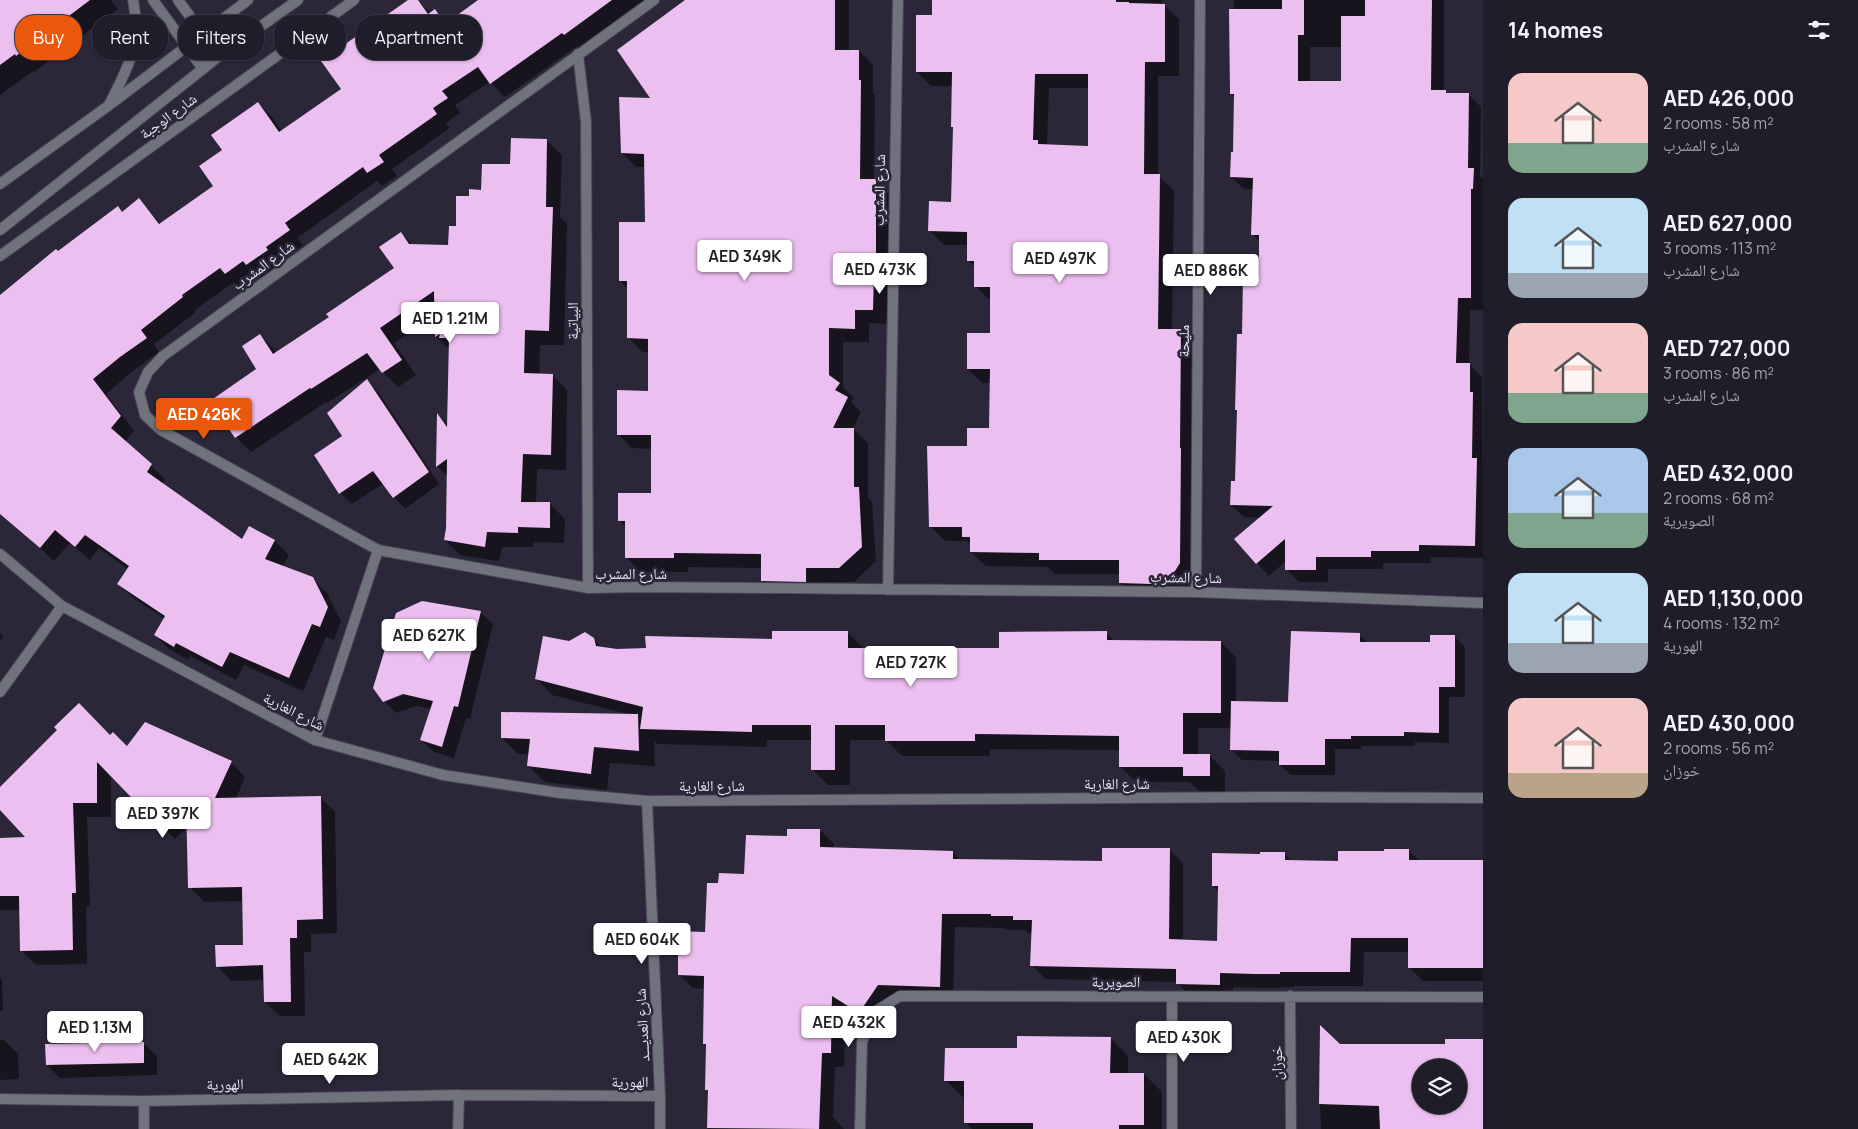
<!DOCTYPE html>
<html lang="en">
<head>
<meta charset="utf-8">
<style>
  :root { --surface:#201d2b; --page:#282633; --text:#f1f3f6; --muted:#a2a2a9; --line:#3d3b47; --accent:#ea580c }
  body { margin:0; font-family:Manrope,"Noto Naskh Arabic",sans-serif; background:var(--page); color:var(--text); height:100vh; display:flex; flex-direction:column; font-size:19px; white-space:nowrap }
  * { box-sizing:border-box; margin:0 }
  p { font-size:16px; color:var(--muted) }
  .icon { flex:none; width:28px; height:28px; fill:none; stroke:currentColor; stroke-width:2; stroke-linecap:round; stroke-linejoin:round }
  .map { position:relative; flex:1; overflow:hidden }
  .details { display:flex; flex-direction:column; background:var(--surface); width:375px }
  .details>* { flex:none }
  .top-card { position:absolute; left:15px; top:15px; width:475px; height:45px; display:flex; gap:10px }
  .tools { position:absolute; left:1412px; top:1059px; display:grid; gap:10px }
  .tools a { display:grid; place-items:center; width:55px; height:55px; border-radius:50%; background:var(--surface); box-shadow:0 1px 4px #0004,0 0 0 1px var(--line); font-size:25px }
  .price { position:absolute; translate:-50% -42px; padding:0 11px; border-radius:5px; background:#fff; color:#222; font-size:16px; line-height:32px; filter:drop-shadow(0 1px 2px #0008) }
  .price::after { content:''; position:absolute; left:50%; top:30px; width:15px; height:11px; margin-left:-8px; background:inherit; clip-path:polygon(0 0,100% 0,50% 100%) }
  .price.selected { background:var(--accent); color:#fff }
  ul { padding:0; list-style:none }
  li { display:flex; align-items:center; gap:15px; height:125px; padding:0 25px }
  li span { display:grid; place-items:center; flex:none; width:140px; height:100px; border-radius:15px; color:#555 }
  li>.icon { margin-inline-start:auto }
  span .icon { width:60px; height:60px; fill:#fffc; stroke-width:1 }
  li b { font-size:21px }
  h2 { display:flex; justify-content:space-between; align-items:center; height:60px; padding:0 25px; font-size:21px }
  .chip { padding:0 18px; border-radius:20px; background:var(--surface); box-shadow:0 1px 4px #0004,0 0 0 1px var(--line); font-size:18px; line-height:45px }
  .chip.selected { background:var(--accent); color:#fff }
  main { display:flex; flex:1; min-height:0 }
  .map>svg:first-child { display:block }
</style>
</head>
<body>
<main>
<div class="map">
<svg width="1483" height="1129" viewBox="0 0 1483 1129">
  <rect width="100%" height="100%" fill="#2b2739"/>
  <path fill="#0007" fill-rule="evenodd" d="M0,0H111L118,9L34,72L33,71L0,95Z
    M410,0H418L431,14L434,11L447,24L481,0H646L579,48L577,46L505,97L490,82L455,105L460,113L446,123L450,128L392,169L397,176L382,186L377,181L297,238L303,245L279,261L281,264L260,278L257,275L239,287L234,282L195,310L196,312L154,344L159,352L134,370L106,394L134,431L125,442L165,479L162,484L243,540L250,528L275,541L289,555L282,567L312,578L327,593L341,621L334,640L326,637L303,691L244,665L236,680L190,656L188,660L169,649L155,635L165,619L133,598L119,584L128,569L99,548L90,560L70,543L54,561L18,528L0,493V296L58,253L123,213L139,200L161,224L214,186L224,150L258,103L272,117L282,132L343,89Z
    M688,0H849V51H859L873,65V93L875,95L874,181L890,195V289H888L887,324L869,323V342H843V388L854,398L851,402L861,412L853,429L868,443V498L872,502L876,561L854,582H820V595H777L763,581V568L688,567V572H640L626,557V527L620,521L652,495V449L632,448L618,434L649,392V352H642L628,337V289L620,281L647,223L646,167H636L622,153L653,100Z
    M933,0H1162V5H1164L1179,19V76H1158V176L1174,190L1172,330H1180L1194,345V578L1189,586L1174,595L1166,597H1135L1120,583V574H1054L1048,567L986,566L971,552V545L967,541H945L930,526L968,447L991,430V383H982L968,369L991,334V301L975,286V267L968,260V245H944L929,230L952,203L954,129L952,127L953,86H931L917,72L933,16ZM1049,88H1089V147L1047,146Z
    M1234,0H1444V91L1448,94H1468L1481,107L1480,176L1483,179V310H1470L1469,364L1482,377L1483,558L1431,557V563H1383V569H1328V582H1299L1286,569V561L1269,576L1257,563L1262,518L1244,517L1231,505L1236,482L1243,336L1260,278V242L1253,235L1254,189H1244L1231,177L1235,154V98L1231,94ZM1310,47H1342V82H1310Z
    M546,140L562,155L560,217L567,224L564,345H540L539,375H552L567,390L566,470L537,469L536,503L550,504L565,519L564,543L533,542V547H502L499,561L460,555L445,540L448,477L437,466L439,416L448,425L450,350L436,337V315L394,343L416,375L398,387L380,369L327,403L326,402L251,452L236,437L258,369L260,335L277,353L330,317L396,268L401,233L413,245L450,246L470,198L482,191L512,166Z
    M366,380L378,392L439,484L405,509L394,497L384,483L352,504L340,493L344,436Z
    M480,612L493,624L470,719L466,718L454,758L434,752L421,740L431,709L416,706L396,713L385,702L409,693L408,690L384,700V702L374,688Z
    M0,633L4,637L0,641Z
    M848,633L863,648L1000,650L1106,633L1115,642H1221L1236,658V702L1290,703L1359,635L1368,643L1431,644L1454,636L1465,647V697H1449V743L1415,742V746H1361V749H1335V775H1291L1280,765V761L1242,760L1231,749V728H1198V755H1209L1225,771V792H1200L1190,782H1136L1121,767V750L990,749V756H902L886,740H850V785H828L812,769V740H767V747L657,744L654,741L655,766L610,763L607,790L545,782L528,766L529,754H518L502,738L628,714L552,695L537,679L569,642L593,639L602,648L617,650L773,640Z
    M110,737L127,748L231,762L245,777L236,799L320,797L335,812L337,933L311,934V952H304L305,1016H280L265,1002V980L231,981L217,966L245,946L244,901L204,902L190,887L188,826L175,839L111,775V817H87L90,907H86L87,964L36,965L21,950L20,910H0V839L28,838L0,808V789Z
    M820,830L834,844L833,849L953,852L961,861L1103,863L1169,849L1183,863V941L1219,942V892L1213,886L1261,855L1284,854L1292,861L1339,862L1408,850L1420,861L1483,862V981H1423L1409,967V952H1364L1363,986H1294V987L1269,988L1233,987V999L1191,998L1177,982L1045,979L1032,965V933H1028L1025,930H1006L1004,928L955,927L953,1000L892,998L873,1026L846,1008L844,1067H835L833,1117L844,1129H708L709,1092L706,1089L707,1047L704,1044L705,989L693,988L679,975L707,933L719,884L745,875L788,838Z
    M0,978L2,980L3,1011H0Z
    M1110,1038L1128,1056V1074H1144L1162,1092V1129H972L965,1122V1099L945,1080L1018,1049Z
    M1483,1039V1129H1321L1320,1104L1339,1045L1447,1046ZM1421,1068H1459V1105H1421Z
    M0,1040H4L18,1054L19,1079L0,1080Z
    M143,1043L157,1056V1075L60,1078L47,1065Z"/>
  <path fill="#ebbfef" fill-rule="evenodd" d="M0,0H90L16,56L15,54L0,65Z
    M408,0H418L428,14L435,9L445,24L478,0H612L564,35L562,33L490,84L478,67L442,91L448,98L433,108L437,114L379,155L384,162L367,173L363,167L285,223L290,230L266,247L268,250L246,265L243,261L225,274L220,268L182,295L183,297L141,330L147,338L120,357L93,379L121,416L111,428L152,464L147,472L242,539L249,526L275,540L265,559L313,577L328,607L320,627L312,624L289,678L230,652L222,667L176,643L174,647L154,635L165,616L117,584L129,566L85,535L75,547L55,530L40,548L0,514V295L56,249L58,251L118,206L122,212L139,198L159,224L213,186L199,166L222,150L211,135L258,102L279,132L341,89L321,61Z
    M685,0H835V50H859V80H861L860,179H876V275H874L873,310H855V329L829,328V375L840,383L835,390L848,397L833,428H854V487H859L862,547L839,568H806V582L761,581V554L674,553V558H625V521H618V493H651V435H617V390L648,391V339L627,338V281H619V222H645L644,154L621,153L619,97L650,98L617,50Z
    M932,0H1116V2H1129V3L1165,4V62H1145L1144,174H1160L1158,329H1181L1180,448H1181L1180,563L1175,571L1160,581L1151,584L1119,583V560H1039V553L970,552V537H962V527H929L927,446H967V428H989L990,369H967V333H990V287H974V261H967V232L928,231L929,201L951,202L953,127H951L952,72H916V15H932ZM1035,74H1088V146L1038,144V140H1033Z
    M1282,0H1304V35H1298V81H1341V16H1365V0H1432L1431,90H1446V93H1469L1468,168H1474L1473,189H1471V298H1458L1456,363H1470V392H1473L1472,458H1477L1475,546L1419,545V551H1371V557H1316V570H1285V539L1256,564L1234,539L1273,506L1230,505L1231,481H1235L1237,410H1235L1237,334H1242L1243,277H1259V235H1251L1253,178L1230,177L1231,152H1233L1234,94H1230L1229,9H1282Z
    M511,138L547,139L546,207H553L549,331L525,330L524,373L553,374L551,455L523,454L521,502H550V528L518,527V533L487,532L485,547L444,540L446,528L447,459L436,467L437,413L447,427L449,338H439L440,334L435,337L434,291L380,328L402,360L382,373L367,353L311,389L310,388L235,438L210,401L256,369L242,346L260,334L273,354L329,317L326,314L394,268L379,247L401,232L409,244L448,245L449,226H456V196H469V189L481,190L482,164H510Z
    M367,379L429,472L393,498L373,471L339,494L314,455L342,436L327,413Z
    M422,601L481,611L458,707L454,706L442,747L420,740L433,701L403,694L383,702L373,688L396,613Z
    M772,631H848V648H999V632L1107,631V640L1221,641V713H1183V754H1210V776H1183V767H1119V736L975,734V741H885V725H835V770H811V725H752V732L640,729L643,707L535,679L543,636L569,641L585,632L594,638L596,646L617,649L646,648L645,636L772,639Z
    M1291,631L1360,633V642H1430V635H1455V687H1439V733L1404,732V736H1351V739H1325V765H1279V751L1230,750L1231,701L1288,702Z
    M79,703L110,735L113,732L127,746L145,722L232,761L215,798L321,796L323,919L297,920V938H290L291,1002H264L263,965L216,967L215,945H243L242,887L188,888L186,800L159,826L97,762V803H73L76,893H72L73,950L20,951L19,896H0V838L25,837L0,810V787L57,730L54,727Z
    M501,712L638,714L639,751L594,747L591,774L527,766L530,739L501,738Z
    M787,829H820V847L953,851V859L1102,861V848H1170L1169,939L1217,941L1218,886H1212V853L1260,854V852H1285V860L1338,861V851H1384V849H1409V860H1483V968H1408V938H1351L1350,972H1280V974H1255L1220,973V985L1176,984V969L1030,966L1032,920H1013V916H991V914H942L940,987L878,985L859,1013L832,996L831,1053H822L819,1129L707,1128L708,1090H705L706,1044H703L704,976L678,975V931L705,932L707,883H718L719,873L744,874L746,835L787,836Z
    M1320,1025L1340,1044H1445V1039H1483V1129H1380L1379,1106L1319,1104ZM1421,1068H1459V1105H1421Z
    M1017,1036L1111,1037L1110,1073H1144V1125H1119V1129H1033V1123H964V1081H944L945,1048H1017Z
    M144,1042V1063L46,1065L45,1044Z"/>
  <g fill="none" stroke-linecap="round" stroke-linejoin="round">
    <defs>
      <path id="minor" d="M153,0L203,69
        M178,0L219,56
        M654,0L163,356L148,372L139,392L145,415L161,430L378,550L588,588L640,587L1196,592L1483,603
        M578,54L586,122L588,588
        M0,256L354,0
        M0,554L62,606L315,740L443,775L560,793L647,801L1286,797L1483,798
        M888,590L898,0
        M1196,592L1200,0
        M0,692L62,606
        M315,740L378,550
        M647,801L660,1096V1129
        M1290,996L1291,1129
        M1172,997V1129
        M0,1099L144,1101L459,1095L660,1096
        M144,1101V1129
        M458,1129L459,1095
        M860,1129L862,1042L873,1013L900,996L1483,997"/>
      <path id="tertiary" d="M110,103C129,65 142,44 133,0
        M0,184L108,106L248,0
        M0,230L219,56L298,0"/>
    </defs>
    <use href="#minor" stroke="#494556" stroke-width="12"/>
    <use href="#tertiary" stroke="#494556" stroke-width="12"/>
    <use href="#minor" stroke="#70737c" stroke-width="10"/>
    <use href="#tertiary" stroke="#70737c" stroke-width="10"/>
  </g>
  <g text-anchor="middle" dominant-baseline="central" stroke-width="5" stroke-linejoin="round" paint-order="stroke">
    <g font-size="15" fill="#e6e4f0" stroke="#2b2739">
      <text transform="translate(168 116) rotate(-36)">شارع الوجبة</text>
      <text transform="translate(879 190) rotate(-89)">شارع المشرب</text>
      <text transform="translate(263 265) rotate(-36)">شارع المشرب</text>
      <text transform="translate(572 321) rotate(-90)">البياتية</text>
      <text transform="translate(1183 341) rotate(-90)">مليحة</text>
      <text x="631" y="573">شارع المشرب</text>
      <text transform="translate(1186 577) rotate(1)">شارع المشرب</text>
      <text transform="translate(294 711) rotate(27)">شارع الغارية</text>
      <text x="1117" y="783">شارع الغارية</text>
      <text x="712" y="785">شارع الغارية</text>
      <text x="1116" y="981">الصويرية</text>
      <text transform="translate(642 1025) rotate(-93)">شارع العديـــد</text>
      <text transform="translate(1276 1063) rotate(-90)">خوزان</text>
      <text x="630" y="1081">الهورية</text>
      <text transform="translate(225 1084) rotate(-1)">الهورية</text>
    </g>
  </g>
</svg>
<div class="tools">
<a><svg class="icon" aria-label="layers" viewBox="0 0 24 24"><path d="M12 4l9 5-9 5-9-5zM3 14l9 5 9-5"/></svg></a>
</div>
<b class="price" style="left:745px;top:282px">AED 349K</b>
<b class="price" style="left:1060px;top:284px">AED 497K</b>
<b class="price" style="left:880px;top:295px">AED 473K</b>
<b class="price" style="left:1211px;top:296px">AED 886K</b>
<b class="price" style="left:450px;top:344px">AED 1.21M</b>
<b class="price selected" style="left:204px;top:440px">AED 426K</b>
<b class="price" style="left:429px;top:661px">AED 627K</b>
<b class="price" style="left:911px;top:688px">AED 727K</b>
<b class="price" style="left:163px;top:839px">AED 397K</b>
<b class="price" style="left:642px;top:965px">AED 604K</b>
<b class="price" style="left:849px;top:1048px">AED 432K</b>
<b class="price" style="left:95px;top:1053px">AED 1.13M</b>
<b class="price" style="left:1184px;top:1063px">AED 430K</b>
<b class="price" style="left:330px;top:1085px">AED 642K</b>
<div class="top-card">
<a class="chip selected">Buy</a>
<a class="chip">Rent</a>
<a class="chip">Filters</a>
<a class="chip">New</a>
<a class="chip">Apartment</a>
</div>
</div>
<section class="details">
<h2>14 homes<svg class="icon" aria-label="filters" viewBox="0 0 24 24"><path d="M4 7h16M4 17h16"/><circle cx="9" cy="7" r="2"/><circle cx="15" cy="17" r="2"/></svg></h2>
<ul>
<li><span style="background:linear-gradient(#f6c9c9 70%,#7fa58c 0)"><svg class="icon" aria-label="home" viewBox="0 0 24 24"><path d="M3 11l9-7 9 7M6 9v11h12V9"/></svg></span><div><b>AED 426,000</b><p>2 rooms · 58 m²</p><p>شارع المشرب</p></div></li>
<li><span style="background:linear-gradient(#bfe0f5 75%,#9aa5b1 0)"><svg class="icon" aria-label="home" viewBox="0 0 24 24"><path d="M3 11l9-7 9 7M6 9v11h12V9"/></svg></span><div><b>AED 627,000</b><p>3 rooms · 113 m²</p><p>شارع المشرب</p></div></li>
<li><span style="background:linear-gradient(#f6c9c9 70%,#7fa58c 0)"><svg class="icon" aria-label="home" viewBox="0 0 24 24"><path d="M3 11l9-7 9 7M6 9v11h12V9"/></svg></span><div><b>AED 727,000</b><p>3 rooms · 86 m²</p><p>شارع المشرب</p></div></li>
<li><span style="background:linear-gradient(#a9c7e8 65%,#7fa58c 0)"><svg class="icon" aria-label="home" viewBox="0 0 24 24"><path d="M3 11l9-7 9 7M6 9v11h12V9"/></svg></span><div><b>AED 432,000</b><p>2 rooms · 68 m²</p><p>الصويرية</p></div></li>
<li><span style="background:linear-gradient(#bfe0f5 70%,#9aa5b1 0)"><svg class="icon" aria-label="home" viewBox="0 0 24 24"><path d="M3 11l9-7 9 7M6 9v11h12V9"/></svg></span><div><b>AED 1,130,000</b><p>4 rooms · 132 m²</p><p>الهورية</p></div></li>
<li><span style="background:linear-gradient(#f6c9c9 75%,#b9a48a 0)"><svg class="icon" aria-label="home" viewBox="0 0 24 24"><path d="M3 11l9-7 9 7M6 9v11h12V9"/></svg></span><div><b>AED 430,000</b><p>2 rooms · 56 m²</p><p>خوزان</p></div></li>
</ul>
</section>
</main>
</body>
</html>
